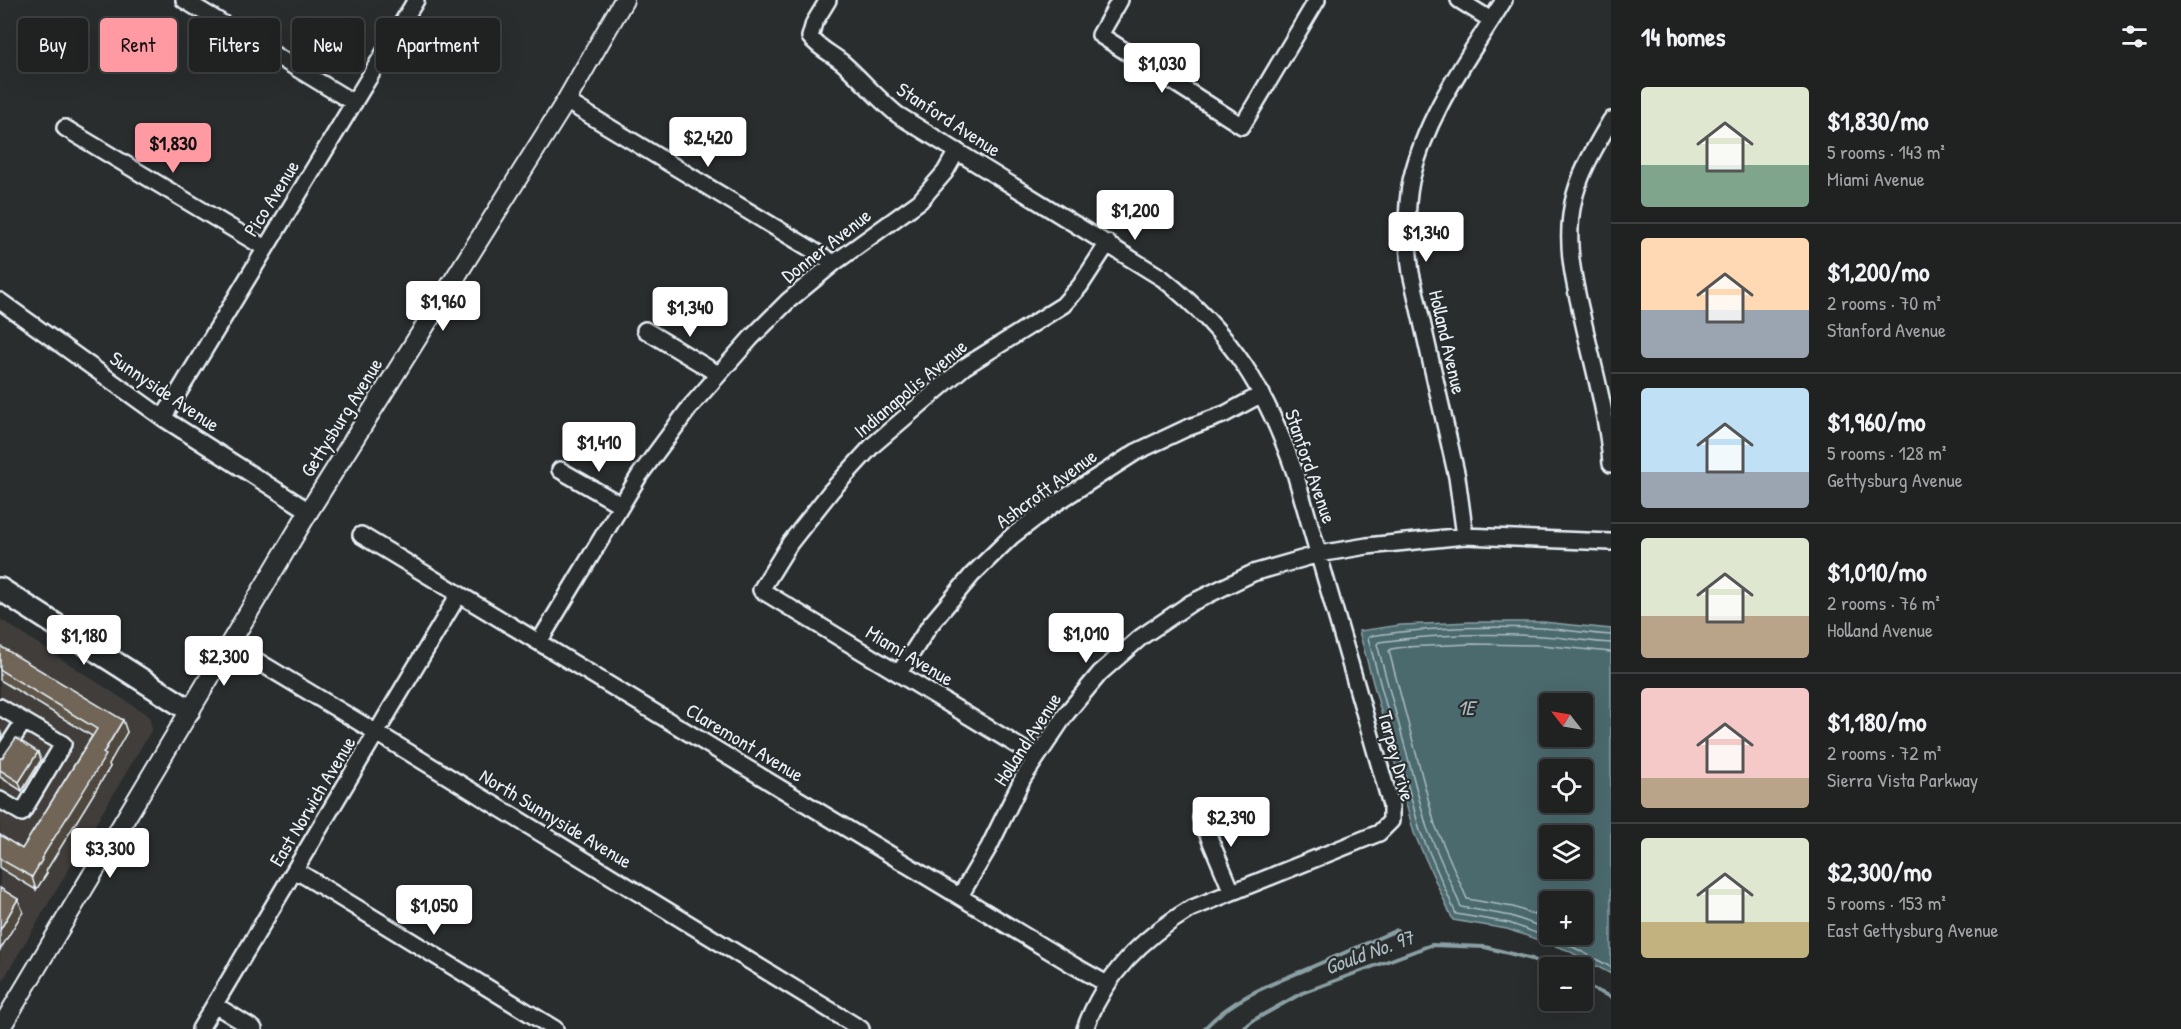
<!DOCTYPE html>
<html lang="en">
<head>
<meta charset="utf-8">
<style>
  :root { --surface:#202222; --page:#282a2a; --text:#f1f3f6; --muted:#a2a4a5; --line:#3d3f40; --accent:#ff9aa2 }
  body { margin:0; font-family:"Patrick Hand",sans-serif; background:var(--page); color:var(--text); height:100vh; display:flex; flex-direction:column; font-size:22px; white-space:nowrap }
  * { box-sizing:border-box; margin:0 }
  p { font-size:20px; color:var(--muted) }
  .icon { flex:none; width:33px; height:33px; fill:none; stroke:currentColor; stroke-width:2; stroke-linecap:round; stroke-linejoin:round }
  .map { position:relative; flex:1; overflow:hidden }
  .details { display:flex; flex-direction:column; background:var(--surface); width:570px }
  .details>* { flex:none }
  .banner { position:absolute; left:18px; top:18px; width:570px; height:54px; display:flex; gap:12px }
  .needle { width:39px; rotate:301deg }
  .tools { position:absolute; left:1539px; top:693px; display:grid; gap:12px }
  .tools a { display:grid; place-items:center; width:54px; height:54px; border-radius:6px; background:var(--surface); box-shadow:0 6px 24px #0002,0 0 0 2px var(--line); font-size:30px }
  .price { position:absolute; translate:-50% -51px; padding:0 14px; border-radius:6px; background:#fff; color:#222; font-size:20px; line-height:39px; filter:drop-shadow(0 2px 3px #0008) }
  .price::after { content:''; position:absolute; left:50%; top:36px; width:18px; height:14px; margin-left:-9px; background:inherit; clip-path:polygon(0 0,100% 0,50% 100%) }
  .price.selected { background:var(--accent); color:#111 }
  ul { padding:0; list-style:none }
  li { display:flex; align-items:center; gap:18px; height:150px; padding:0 30px }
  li+li { border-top:2px solid var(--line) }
  li span { display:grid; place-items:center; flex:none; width:168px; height:120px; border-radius:6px; color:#555 }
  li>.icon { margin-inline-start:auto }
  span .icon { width:72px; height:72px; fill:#fffc; stroke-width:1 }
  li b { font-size:26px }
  h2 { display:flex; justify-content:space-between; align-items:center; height:72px; padding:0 30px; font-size:26px }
  .pill { padding:0 21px; border-radius:6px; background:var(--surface); box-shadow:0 6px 24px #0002,0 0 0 2px var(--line); font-size:21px; line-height:54px }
  .pill.selected { background:var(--accent); color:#111 }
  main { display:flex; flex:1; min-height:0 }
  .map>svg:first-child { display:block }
</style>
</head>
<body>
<main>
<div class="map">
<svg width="1611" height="1029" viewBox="0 0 1611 1029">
  <rect width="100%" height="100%" fill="#2a2d2e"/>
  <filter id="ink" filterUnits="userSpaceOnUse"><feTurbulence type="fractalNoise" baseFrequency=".0167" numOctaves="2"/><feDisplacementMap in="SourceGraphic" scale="12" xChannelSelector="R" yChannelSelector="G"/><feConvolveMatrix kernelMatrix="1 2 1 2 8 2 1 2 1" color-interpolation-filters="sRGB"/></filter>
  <g filter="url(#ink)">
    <path fill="#3f3e3a" d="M0,619L149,716L152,729L0,985Z"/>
    <path fill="#4c6a6e" stroke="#8aa0a5" stroke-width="1.5" fill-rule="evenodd" d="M1471,622H1543L1611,629V974L1567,950L1507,929L1453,920L1414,833L1359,631L1401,625ZM1550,704H1582V736H1550ZM1550,770H1582V802H1550ZM1550,836H1582V868H1550ZM1550,902H1582V934H1550Z"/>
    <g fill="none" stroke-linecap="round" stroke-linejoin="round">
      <path stroke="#aabbc1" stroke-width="1.5" d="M1611,635C1588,634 1565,629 1542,628C1485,626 1426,627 1370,636L1368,638L1420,831L1456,914L1509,923L1569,945L1611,967
        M1550,920L1513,907L1467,899L1435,825L1389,651L1391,649L1404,647L1471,644L1541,645L1611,652
        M1550,930L1511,916L1461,907L1427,828L1377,644L1379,642C1432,634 1488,633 1542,636C1565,637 1588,642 1611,643"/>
      <path stroke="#8aa0a5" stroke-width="4" d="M1582,984L1611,997
        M1204,1029C1231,999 1271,984 1307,969C1337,956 1367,943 1397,930
        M1243,1029L1252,1021L1302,993L1431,945L1485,947L1532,959L1550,968"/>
      <defs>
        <path id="minor" d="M184,0L354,103
          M828,0L814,23L810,37C820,49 832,54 843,63C862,80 878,99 898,115L1162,278C1232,334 1266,389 1295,473L1391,805V821L1379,833L1190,909C1142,938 1104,975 1085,1029
          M1120,0L1100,35L1242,126L1317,0
          M1459,0L1491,20
          M566,101L834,263
          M1611,120C1596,146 1579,173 1573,203C1565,242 1573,278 1582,316C1592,362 1608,416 1611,464
          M65,128L265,248
          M0,301L163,418L309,511
          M645,330L718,374
          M163,418L416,0
          M560,470L621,505
          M361,535L1073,965L1107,984
          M1465,536L1457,477L1411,273C1407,243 1405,211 1411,181C1426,114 1469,57 1504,0
          M539,642L639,476L690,407L751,338L788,301L834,263L920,201L945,172L957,151
          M229,644L377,733L861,1029
          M899,673L930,625L972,575L1012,536L1050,507L1136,452L1187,428L1225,414L1262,394
          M0,707L63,744L22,813L0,800
          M1036,757L761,590L790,543L831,491L873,445L964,367L1063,305L1080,286L1108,243
          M0,758L24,721
          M1201,818L1232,892
          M295,870L555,1029
          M960,896L989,847L1023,778L1066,714L1100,673L1141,637L1191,603L1253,573L1319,554L1367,546L1465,536L1611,542
          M215,1005L254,1029
          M200,1029L459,594"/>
        <path id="tertiary" d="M0,1029L309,511L566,101L624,0"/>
        <path id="secondary" d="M0,589L189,710"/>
      </defs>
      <use href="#minor" stroke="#e8f1f8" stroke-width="20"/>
      <use href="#tertiary" stroke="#e8f1f8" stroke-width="22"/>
      <use href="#secondary" stroke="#e8f1f8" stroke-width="26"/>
      <use href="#minor" stroke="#2a2d2e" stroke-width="15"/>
      <use href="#tertiary" stroke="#2a2d2e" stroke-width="18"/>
      <use href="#secondary" stroke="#2a2d2e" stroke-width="21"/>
    </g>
    <path fill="#5f574a" stroke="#e8f1f8" stroke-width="1.5" d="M0,646L127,732L109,764L110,767L46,871L47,873L36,890L0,868V835L22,849L92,736L0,680Z
      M0,758L41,760L22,791L0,777Z"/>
    <path fill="#4e473c" stroke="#e8f1f8" stroke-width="1.5" d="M123,720L127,732L109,764L110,767L46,871L47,873L36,890L32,877L41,859Z
      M0,730L2,736L0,740Z
      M38,752L41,760L22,791L19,782Z
      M18,899L23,912L0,950V930Z"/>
    <path fill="#6f6556" stroke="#e8f1f8" stroke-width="1.5" d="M0,646L123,720L103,753L106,755L41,859L42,860L32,877L0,859V835L22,849L97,729L0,670Z
      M16,738L38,752L19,782L0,770V758H2Z
      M0,888L18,899L0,930Z"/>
  </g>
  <g text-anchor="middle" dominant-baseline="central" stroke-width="4.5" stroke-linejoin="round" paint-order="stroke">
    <g font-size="20" fill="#e8f1f8" stroke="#2a2d2e">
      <text transform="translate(949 119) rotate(33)">Stanford Avenue</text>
      <text transform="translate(271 198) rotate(-58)">Pico Avenue</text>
      <text transform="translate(826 245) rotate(-38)">Donner Avenue</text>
      <text transform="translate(1448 342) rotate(77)">Holland Avenue</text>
      <text transform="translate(910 388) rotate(-40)">Indianapolis Avenue</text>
      <text transform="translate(165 391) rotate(34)">Sunnyside Avenue</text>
      <text transform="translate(341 417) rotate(-58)">Gettysburg Avenue</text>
      <text transform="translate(1311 466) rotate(71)">Stanford Avenue</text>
      <text transform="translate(1046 488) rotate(-36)">Ashcroft Avenue</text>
      <text transform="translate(910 655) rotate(31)">Miami Avenue</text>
      <text transform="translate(1027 739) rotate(-57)">Holland Avenue</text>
      <text transform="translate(745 742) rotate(31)">Claremont Avenue</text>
      <text transform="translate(1397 756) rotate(75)">Tarpey Drive</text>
      <text transform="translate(312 801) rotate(-59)">East Norwich Avenue</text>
      <text transform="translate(556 818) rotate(31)">North Sunnyside Avenue</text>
    </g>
    <g font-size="21" font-style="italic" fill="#aabbc1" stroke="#2a2d2e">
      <text x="1466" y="707">1E</text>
      <text transform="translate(1369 952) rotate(-20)">Gould No. 97</text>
    </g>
  </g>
</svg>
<div class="tools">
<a><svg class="needle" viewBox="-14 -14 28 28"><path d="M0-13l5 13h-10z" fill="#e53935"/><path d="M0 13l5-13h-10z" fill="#a2a4a5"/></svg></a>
<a><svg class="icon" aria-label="locate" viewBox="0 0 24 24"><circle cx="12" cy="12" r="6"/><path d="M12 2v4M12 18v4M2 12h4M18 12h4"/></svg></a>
<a><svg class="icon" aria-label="layers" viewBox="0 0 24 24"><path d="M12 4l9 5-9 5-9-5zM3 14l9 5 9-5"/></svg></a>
<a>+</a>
<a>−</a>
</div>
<b class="price" style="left:1162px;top:94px">$1,030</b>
<b class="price" style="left:708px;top:168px">$2,420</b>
<b class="price selected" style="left:173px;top:174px">$1,830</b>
<b class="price" style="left:1135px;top:241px">$1,200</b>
<b class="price" style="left:1426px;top:263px">$1,340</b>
<b class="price" style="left:443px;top:332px">$1,960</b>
<b class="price" style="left:690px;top:338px">$1,340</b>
<b class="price" style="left:599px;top:473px">$1,410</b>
<b class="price" style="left:1086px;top:664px">$1,010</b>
<b class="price" style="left:84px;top:666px">$1,180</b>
<b class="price" style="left:224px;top:687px">$2,300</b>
<b class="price" style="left:1231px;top:848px">$2,390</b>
<b class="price" style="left:110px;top:879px">$3,300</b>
<b class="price" style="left:434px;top:936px">$1,050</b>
<div class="banner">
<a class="pill">Buy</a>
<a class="pill selected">Rent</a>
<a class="pill">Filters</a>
<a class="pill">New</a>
<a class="pill">Apartment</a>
</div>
</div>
<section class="details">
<h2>14 homes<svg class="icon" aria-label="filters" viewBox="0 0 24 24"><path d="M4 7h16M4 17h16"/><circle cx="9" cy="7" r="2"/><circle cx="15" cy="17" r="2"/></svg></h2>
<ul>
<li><span style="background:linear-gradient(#dfe7d0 65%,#7fa58c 0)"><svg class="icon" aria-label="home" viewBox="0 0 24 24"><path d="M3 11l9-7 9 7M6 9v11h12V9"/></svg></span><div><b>$1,830/mo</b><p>5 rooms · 143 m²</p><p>Miami Avenue</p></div></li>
<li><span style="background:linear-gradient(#ffd9b3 60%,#9aa5b1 0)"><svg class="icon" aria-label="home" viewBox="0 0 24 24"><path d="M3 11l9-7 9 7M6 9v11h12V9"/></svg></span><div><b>$1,200/mo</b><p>2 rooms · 70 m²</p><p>Stanford Avenue</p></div></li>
<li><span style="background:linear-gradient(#bfe0f5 70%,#9aa5b1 0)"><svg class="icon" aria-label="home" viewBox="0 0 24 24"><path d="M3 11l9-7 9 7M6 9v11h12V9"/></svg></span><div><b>$1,960/mo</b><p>5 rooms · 128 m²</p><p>Gettysburg Avenue</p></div></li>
<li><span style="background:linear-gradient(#dfe7d0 65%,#b9a48a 0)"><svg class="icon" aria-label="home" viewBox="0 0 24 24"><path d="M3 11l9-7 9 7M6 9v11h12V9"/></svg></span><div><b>$1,010/mo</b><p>2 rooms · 76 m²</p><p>Holland Avenue</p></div></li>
<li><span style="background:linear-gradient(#f6c9c9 75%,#b9a48a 0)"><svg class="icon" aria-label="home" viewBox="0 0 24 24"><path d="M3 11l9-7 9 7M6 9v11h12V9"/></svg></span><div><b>$1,180/mo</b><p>2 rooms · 72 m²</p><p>Sierra Vista Parkway</p></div></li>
<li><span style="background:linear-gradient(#dfe7d0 70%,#c2b280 0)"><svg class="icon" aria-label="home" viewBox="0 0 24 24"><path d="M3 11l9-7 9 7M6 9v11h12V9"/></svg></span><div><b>$2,300/mo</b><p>5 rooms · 153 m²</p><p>East Gettysburg Avenue</p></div></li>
</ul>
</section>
</main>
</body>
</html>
